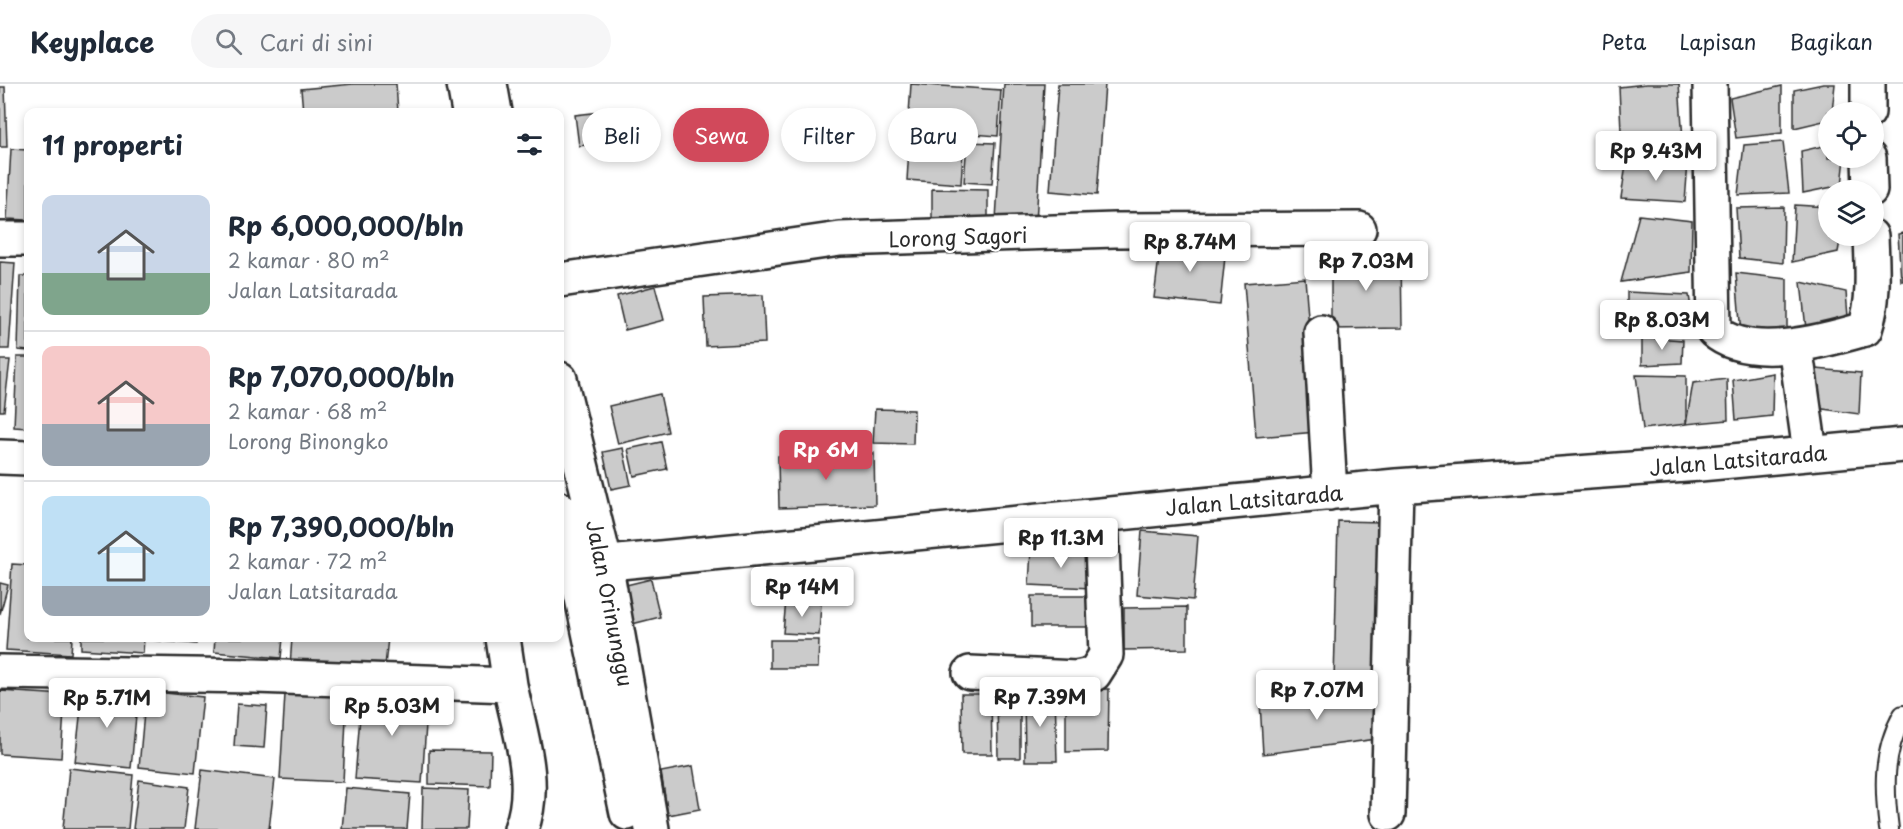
<!DOCTYPE html>
<html lang="id">
<head>
<meta charset="utf-8">
<style>
  :root { --surface:#fff; --page:#f6f6f7; --text:#1f2937; --muted:#747a83; --line:#e0e1e3; --accent:#d1495b }
  body { margin:0; font-family:"Playpen Sans",sans-serif; background:var(--page); color:var(--text); height:100vh; display:flex; flex-direction:column; font-size:22px; white-space:nowrap }
  * { box-sizing:border-box; margin:0 }
  p { font-size:20px; color:var(--muted) }
  .icon { flex:none; width:33px; height:33px; fill:none; stroke:currentColor; stroke-width:2; stroke-linecap:round; stroke-linejoin:round }
  .map { position:relative; flex:1; overflow:hidden }
  .sheet { position:absolute; left:24px; top:24px; width:540px; height:534px; display:flex; flex-direction:column; background:var(--surface); border-radius:12px; box-shadow:0 3px 9px #0003 }
  .sheet>* { flex:none }
  .banner { position:absolute; left:582px; top:24px; width:570px; height:54px; display:flex; gap:12px }
  .controls { position:absolute; left:1818px; top:18px; display:grid; gap:12px }
  .controls a { display:grid; place-items:center; width:66px; height:66px; border-radius:50%; background:var(--surface); box-shadow:0 3px 9px #0003; font-size:30px }
  .price { position:absolute; translate:-50% -51px; padding:0 14px; border-radius:6px; background:#fff; color:#222; font-size:20px; line-height:39px; filter:drop-shadow(0 2px 3px #0008) }
  .price::after { content:''; position:absolute; left:50%; top:36px; width:18px; height:14px; margin-left:-9px; background:inherit; clip-path:polygon(0 0,100% 0,50% 100%) }
  .price.active { background:var(--accent); color:#fff }
  ul { padding:0; list-style:none }
  li { display:flex; align-items:center; gap:18px; height:150px; padding:0 18px }
  li+li { border-top:2px solid var(--line) }
  li span { display:grid; place-items:center; flex:none; width:168px; height:120px; border-radius:12px; color:#555 }
  li>.icon { margin-inline-start:auto }
  span .icon { width:72px; height:72px; fill:#fffc; stroke-width:1 }
  li b { font-size:26px }
  h2 { display:flex; justify-content:space-between; align-items:center; height:72px; padding:0 18px; font-size:26px }
  .chip { padding:0 21px; border-radius:27px; background:var(--surface); box-shadow:0 3px 9px #0003; font-size:21px; line-height:54px }
  .chip.active { background:var(--accent); color:#fff }
  header { display:flex; align-items:center; gap:36px; box-sizing:border-box; height:84px; padding:0 30px; background:var(--surface); border-bottom:2px solid var(--line) }
  header strong { font-size:28px }
  nav { display:flex; gap:33px; margin-inline-start:auto; font-size:21px }
  .search { width:420px; height:54px; background:var(--page); display:flex; align-items:center; gap:15px; box-sizing:border-box; padding:0 21px; border-radius:33px; color:var(--muted); font-size:22px }
  .map>svg:first-child { display:block }
</style>
</head>
<body>
<header>
<strong>Keyplace</strong>
<div class="search"><svg class="icon" aria-label="search" viewBox="0 0 24 24"><circle cx="10" cy="10" r="6"/><path d="M15 15l6 6"/></svg>Cari di sini</div>
<nav><a>Peta</a><a>Lapisan</a><a>Bagikan</a></nav>
</header>
<div class="map">
<svg width="1903" height="745" viewBox="0 0 1903 745">
  <rect width="100%" height="100%" fill="#fff"/>
  <filter id="ink" filterUnits="userSpaceOnUse"><feTurbulence type="fractalNoise" baseFrequency=".0167" numOctaves="2"/><feDisplacementMap in="SourceGraphic" scale="12" xChannelSelector="R" yChannelSelector="G"/><feConvolveMatrix kernelMatrix="1 2 1 2 8 2 1 2 1" color-interpolation-filters="sRGB"/></filter>
  <g filter="url(#ink)">
    <path fill="#cbcbcb" stroke="#2b2b2b" stroke-width="1.5" d="M353,0H396L398,28H303L301,5Z
      M911,0L1001,6L998,52L908,45Z
      M1004,0H1044L1036,139L996,136Z
      M1058,0H1105L1097,111L1050,107Z
      M1646,0H1679L1684,69H1622L1619,3Z
      M1823,0H1835L1832,28H1828V36L1794,44V6Z
      M1782,2V49L1736,54L1730,14Z
      M0,3H5L7,63H0Z
      M618,26L622,56L579,62L575,31Z
      M910,49L964,53L961,100L907,96Z
      M967,58L995,59L992,100L964,98Z
      M1783,58L1789,109L1738,111L1744,61Z
      M1828,61V74H1845L1842,101L1803,109L1801,67Z
      M11,65L28,66V136L7,135Z
      M1688,78L1685,118L1621,114L1626,80Z
      M932,105L988,106V145H932Z
      M1795,121L1828,123V152H1841L1838,168L1792,178Z
      M1784,123L1783,179L1739,174L1736,124Z
      M1639,131L1692,137L1691,188L1621,198Z
      M1903,149V197H1901L1898,150Z
      M1161,156L1226,163L1220,221L1154,214Z
      M1401,171L1402,244L1331,245V172Z
      M0,178L15,179L9,265H0Z
      M1736,189L1787,195V248L1741,250Z
      M20,192H28V267L18,266Z
      M1305,194L1317,348L1256,353L1244,199Z
      M1801,198L1846,208L1849,245H1806Z
      M655,202L664,236L625,246L617,212Z
      M1627,208L1689,211L1694,244L1627,240Z
      M763,211L765,259L706,262L704,213Z
      M1642,253L1683,256L1682,279L1642,281Z
      M17,273H28V344L14,343Z
      M0,276H10L4,327H0Z
      M1816,285L1861,289L1859,330L1816,324Z
      M1773,289L1772,332L1736,336L1733,296Z
      M1636,291L1686,292V340L1643,345Z
      M1727,295L1728,336L1686,340L1693,299Z
      M660,310L668,348L618,360L609,322Z
      M875,325L914,326L913,360L873,359Z
      M661,358L667,385L634,392L628,365Z
      M623,364L631,401L611,405L603,368Z
      M874,369L875,421L779,424L778,372Z
      M1338,437L1383,438L1378,599L1334,597Z
      M1142,447L1198,452L1193,516L1137,511Z
      M1031,466L1093,469L1091,504L1029,501Z
      M12,480L28,481V554H72L71,570L6,566Z
      M651,495L660,533L632,540L622,502Z
      M0,499L8,501L0,530Z
      M1031,512H1092V543H1031Z
      M786,516L821,518L819,551L783,549Z
      M1187,523V565L1124,566V524Z
      M81,554H144L143,569L81,565Z
      M151,554H196V560L151,556Z
      M215,554H283L281,574L214,568Z
      M292,554H388L384,591L290,582Z
      M770,556H819L818,584H770Z
      M1066,605H1109L1108,667L1066,668Z
      M83,606L138,611L131,684L75,678Z
      M1372,606L1377,655L1263,670L1260,618Z
      M0,607L65,611L61,674L0,670Z
      M146,607L203,613L195,689L139,683Z
      M362,607L428,611L422,699L355,695Z
      M997,609H1020V674H998Z
      M285,610L347,613L343,698L280,695Z
      M961,610H991L992,670H962Z
      M1055,610L1057,677H1025L1024,611Z
      M237,620L267,622L264,664L234,662Z
      M429,666L491,667L490,702L429,700Z
      M693,682L700,725L668,731L661,688Z
      M69,684L133,691L128,745H63Z
      M202,686L275,695L269,745H195Z
      M139,696L189,703L184,745H133Z
      M346,704L410,710L407,745H342Z
      M423,704L469,706L467,745H422Z"/>
    <g fill="none" stroke-linecap="round" stroke-linejoin="round">
      <defs>
        <path id="lane" d="M1889,745C1884,705 1882,668 1903,631"/>
        <path id="street" d="M1710,0L1714,247C1749,278 1824,257 1865,245C1875,216 1872,182 1871,152
          M1868,0V28
          M1869,74L1870,106
          M0,155H28
          M560,196L840,155L1115,146L1359,145
          M1321,248L1330,409
          M1795,261L1810,368
          M0,373L28,374
          M579,482L1396,402L1700,380L1903,361
          M503,554L510,601
          M0,588L255,592L510,601C519,647 539,699 521,745
          M970,589L1076,594L1094,590L1106,571L1101,431
          M1388,730L1396,402"/>
        <path id="secondary" d="M464,0L469,28
          M490,0L495,28
          M560,295L605,478L652,745
          M560,425L582,514L627,729"/>
      </defs>
      <use href="#lane" stroke="#2b2b2b" stroke-width="22"/>
      <use href="#street" stroke="#2b2b2b" stroke-width="38"/>
      <use href="#secondary" stroke="#2b2b2b" stroke-width="38"/>
      <use href="#lane" stroke="#fff" stroke-width="18"/>
      <use href="#street" stroke="#fff" stroke-width="33"/>
      <use href="#secondary" stroke="#fff" stroke-width="33"/>
    </g>
  </g>
  <g text-anchor="middle" dominant-baseline="central" stroke-width="4.5" stroke-linejoin="round" paint-order="stroke">
    <g font-size="21" fill="#2b2b2b" stroke="#fff">
      <text transform="translate(958 152) rotate(-2)">Lorong Sagori</text>
      <text transform="translate(1738 375) rotate(-5)">Jalan Latsitarada</text>
      <text transform="translate(1254 415) rotate(-5)">Jalan Latsitarada</text>
      <text transform="translate(611 519) rotate(79)">Jalan Orinunggu</text>
    </g>
  </g>
</svg>
<div class="controls">
<a><svg class="icon" aria-label="locate" viewBox="0 0 24 24"><circle cx="12" cy="12" r="6"/><path d="M12 2v4M12 18v4M2 12h4M18 12h4"/></svg></a>
<a><svg class="icon" aria-label="layers" viewBox="0 0 24 24"><path d="M12 4l9 5-9 5-9-5zM3 14l9 5 9-5"/></svg></a>
</div>
<b class="price" style="left:1656px;top:98px">Rp 9.43M</b>
<b class="price" style="left:1190px;top:189px">Rp 8.74M</b>
<b class="price" style="left:1366px;top:208px">Rp 7.03M</b>
<b class="price" style="left:1662px;top:267px">Rp 8.03M</b>
<b class="price active" style="left:826px;top:397px">Rp 6M</b>
<b class="price" style="left:1061px;top:485px">Rp 11.3M</b>
<b class="price" style="left:802px;top:534px">Rp 14M</b>
<b class="price" style="left:1317px;top:637px">Rp 7.07M</b>
<b class="price" style="left:1040px;top:644px">Rp 7.39M</b>
<b class="price" style="left:107px;top:645px">Rp 5.71M</b>
<b class="price" style="left:392px;top:653px">Rp 5.03M</b>
<div class="banner">
<a class="chip">Beli</a>
<a class="chip active">Sewa</a>
<a class="chip">Filter</a>
<a class="chip">Baru</a>
</div>
<section class="sheet">
<h2>11 properti<svg class="icon" aria-label="filters" viewBox="0 0 24 24"><path d="M4 7h16M4 17h16"/><circle cx="9" cy="7" r="2"/><circle cx="15" cy="17" r="2"/></svg></h2>
<ul>
<li><span style="background:linear-gradient(#c9d6e8 65%,#7fa58c 0)"><svg class="icon" aria-label="home" viewBox="0 0 24 24"><path d="M3 11l9-7 9 7M6 9v11h12V9"/></svg></span><div><b>Rp 6,000,000/bln</b><p>2 kamar · 80 m²</p><p>Jalan Latsitarada</p></div></li>
<li><span style="background:linear-gradient(#f6c9c9 65%,#9aa5b1 0)"><svg class="icon" aria-label="home" viewBox="0 0 24 24"><path d="M3 11l9-7 9 7M6 9v11h12V9"/></svg></span><div><b>Rp 7,070,000/bln</b><p>2 kamar · 68 m²</p><p>Lorong Binongko</p></div></li>
<li><span style="background:linear-gradient(#bfe0f5 75%,#9aa5b1 0)"><svg class="icon" aria-label="home" viewBox="0 0 24 24"><path d="M3 11l9-7 9 7M6 9v11h12V9"/></svg></span><div><b>Rp 7,390,000/bln</b><p>2 kamar · 72 m²</p><p>Jalan Latsitarada</p></div></li>
</ul>
</section>
</div>
</body>
</html>
